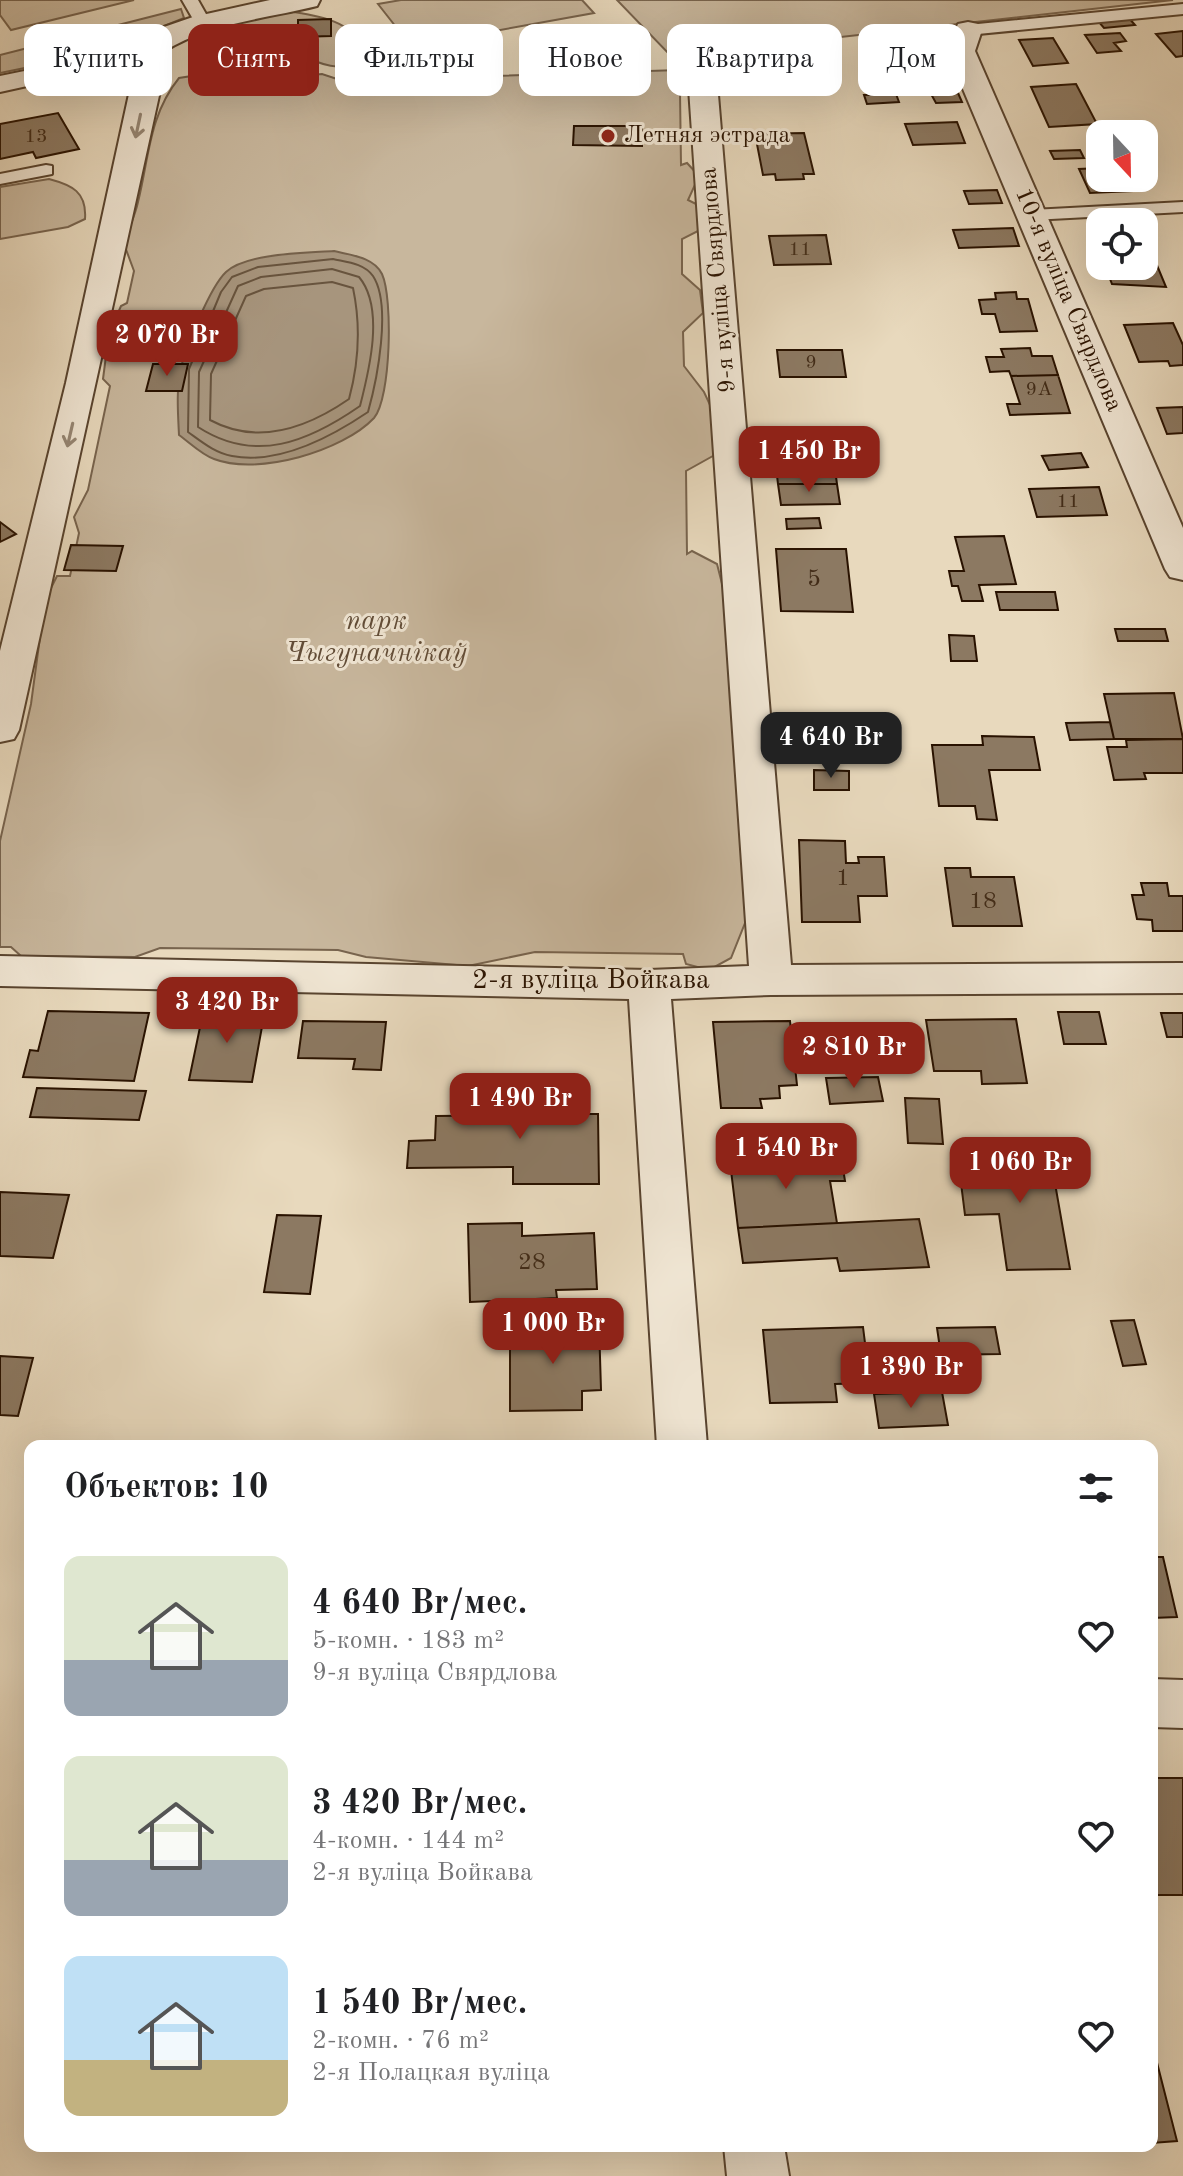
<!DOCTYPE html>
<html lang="ru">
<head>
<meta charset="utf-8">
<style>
  :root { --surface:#fff; --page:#f6f6f6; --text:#202124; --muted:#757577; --accent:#8f2418 }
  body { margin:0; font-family:"Old Standard TT",serif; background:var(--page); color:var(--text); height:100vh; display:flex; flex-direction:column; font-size:30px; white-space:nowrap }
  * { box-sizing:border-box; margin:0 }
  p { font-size:26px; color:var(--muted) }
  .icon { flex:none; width:44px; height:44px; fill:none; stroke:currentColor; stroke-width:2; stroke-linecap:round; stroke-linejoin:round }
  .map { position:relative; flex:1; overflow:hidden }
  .details { position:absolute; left:24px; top:1440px; width:1134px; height:712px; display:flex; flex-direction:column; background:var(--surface); border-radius:16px; box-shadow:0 8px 32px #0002 }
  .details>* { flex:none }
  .top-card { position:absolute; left:24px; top:24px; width:1136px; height:72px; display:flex; gap:16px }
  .needle { width:52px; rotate:158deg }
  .buttons { position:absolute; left:1086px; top:120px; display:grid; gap:16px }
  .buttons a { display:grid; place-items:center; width:72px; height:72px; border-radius:16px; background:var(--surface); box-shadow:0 8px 32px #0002; font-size:40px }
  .price { position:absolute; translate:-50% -68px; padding:0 18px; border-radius:16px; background:var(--accent); color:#fff; font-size:26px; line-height:52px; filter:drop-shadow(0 2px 4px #0008) }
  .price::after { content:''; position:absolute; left:50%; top:48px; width:24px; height:18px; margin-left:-12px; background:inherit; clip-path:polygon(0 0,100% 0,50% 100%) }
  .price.current { background:#222; color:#fff }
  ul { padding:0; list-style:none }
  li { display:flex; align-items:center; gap:24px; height:200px; padding:0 40px }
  li span { display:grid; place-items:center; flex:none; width:224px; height:160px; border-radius:16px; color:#555 }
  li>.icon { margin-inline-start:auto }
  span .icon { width:96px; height:96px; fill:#fffc; stroke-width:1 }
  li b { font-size:34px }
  h2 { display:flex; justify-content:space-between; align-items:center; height:96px; padding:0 40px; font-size:34px }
  .pill { padding:0 28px; border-radius:16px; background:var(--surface); box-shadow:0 8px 32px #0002; font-size:28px; line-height:72px }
  .pill.current { background:var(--accent); color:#fff }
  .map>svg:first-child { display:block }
</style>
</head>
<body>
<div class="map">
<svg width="1183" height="2176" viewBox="0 0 1183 2176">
  <rect width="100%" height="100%" fill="#e8d9bd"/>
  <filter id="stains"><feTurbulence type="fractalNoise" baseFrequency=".0025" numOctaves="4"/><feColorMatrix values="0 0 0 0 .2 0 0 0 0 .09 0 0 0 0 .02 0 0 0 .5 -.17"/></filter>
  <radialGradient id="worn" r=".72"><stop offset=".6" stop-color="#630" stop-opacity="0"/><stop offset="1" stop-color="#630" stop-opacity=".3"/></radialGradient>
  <path fill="#c8b79d" stroke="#78644e" stroke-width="2" d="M0,0H134L11,30L0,15Z
    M401,0H582L594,13L411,46L378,4Z
    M617,0H1173L671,56Z
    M181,9L184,18L98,53L0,73V55Z
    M293,12C329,18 354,22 370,59C346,71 329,68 305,57L306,46L299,33L246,40L239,54L228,64L205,62L202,49L206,32L229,22Z
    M679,70V80L684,82L680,92L681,165L687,163L699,176L688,200L708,210L700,230L682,239V274L700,290L703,313L683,332L684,366L704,392L718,422L720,452L686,471L687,554L692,551L717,564L737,643L751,908L731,958L709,970L686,964L683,954L535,952L468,966L366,957L338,950L160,948L135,957L21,956L11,947H0V841L31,704L45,600L57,576H70L79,533L74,517L88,490L110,386L103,379L109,333L121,306L127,303L134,271L124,244C128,230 135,216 138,202C149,158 149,115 179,78L224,71L282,78L322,74L343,81Z
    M49,179C72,185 87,192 85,219L68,227L0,239V187Z"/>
  <path fill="#a7957d" stroke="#75614b" stroke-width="2" d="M334,251C350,255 374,257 382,274C393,298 391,398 374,418C343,451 258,476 214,459C202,455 190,443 179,435C178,414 176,388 181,367C187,345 210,287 226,272C246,253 307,253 334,251Z"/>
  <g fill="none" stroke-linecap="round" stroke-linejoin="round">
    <path stroke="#68543e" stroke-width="2" d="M333,259C346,262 364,263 373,276C392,305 377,380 368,412C331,437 279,465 232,456C215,453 202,442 188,432L189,369L221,292L232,277L258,267Z
      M332,269L359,277C385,308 369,371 360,406C308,442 255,464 198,427L199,372L238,286L261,277Z
      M332,282L353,288C361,326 359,362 349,399C307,428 258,446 210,420L211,374L246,296L264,289Z"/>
  </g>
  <path fill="#8c7962" stroke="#291200" stroke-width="2" d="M1128,17L1135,25L1104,28L1098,21Z
    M331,19V36L298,37V20Z
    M1183,31V56L1176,57L1156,34Z
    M1120,33L1126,41L1114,43L1121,51L1097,53L1085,35Z
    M1053,38L1068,63L1033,66L1019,40Z
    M924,55L936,86L896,88L884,56Z
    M769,61L776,87L731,88L725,62Z
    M795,61H821L824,79H808L807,69H796Z
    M1076,84L1097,124L1049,127L1031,87Z
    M958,93L962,102L936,103L931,94Z
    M896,94L899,102L867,104L864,95Z
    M58,113L79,149L36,158L33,152L0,159V124Z
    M957,122L965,143L913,145L905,124Z
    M574,126H642V146L573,145Z
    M804,133L814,174H803L804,179L776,180L775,174L763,175L755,134Z
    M1080,150L1084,158L1054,159L1050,151Z
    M1100,168V178H1126L1132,191L1090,193L1079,169Z
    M997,190L1002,203L969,204L964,191Z
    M1013,228L1019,246L959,248L953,230Z
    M826,235L831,264L774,265L769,236Z
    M1144,246H1149L1166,287L1112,284L1105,266H1144Z
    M1016,292L1017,299H1028L1037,331L1000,332L995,314H982L979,300L996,299L995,293Z
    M1173,323L1183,345V365L1170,366L1168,361L1139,362L1124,325Z
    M1030,348L1032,356H1052L1058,375L1011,376L1009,371L990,372L986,357H1004L1001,349Z
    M777,350H842L846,377H780Z
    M153,364H188L182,391H146Z
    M1058,375L1070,413L1010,415L1007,404H1020L1011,376Z
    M1183,407V433L1167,434L1157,408Z
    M1081,453L1088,467L1049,470L1042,456Z
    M810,462H834L837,484H778L776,467L811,466Z
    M778,484H837L840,504L781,505Z
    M1099,487L1107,515L1037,517L1029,489Z
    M819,518L821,528L787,529L786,519Z
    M0,522L16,534L0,542Z
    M1004,536L1016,584L979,585L983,601H962L958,586H952L949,571H964L955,537Z
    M71,545L123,546L116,571L64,570Z
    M776,549H846L853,612L781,611Z
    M996,592H1055L1058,610H1000Z
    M1115,629H1165L1168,641H1118Z
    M949,635L974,636L977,661H951Z
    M1174,693L1183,739H1114L1104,694Z
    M794,719L860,720L864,758L796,757Z
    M1110,722L1114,739L1070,740L1066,723Z
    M982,736L1034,737L1040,770H989L997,820L977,819L975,806H939L932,745H983Z
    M1183,739V773H1144L1146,779L1114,780L1107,747H1127L1126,740Z
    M814,770L849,771V790H814Z
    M799,840L845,841L846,863H859L858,857H884L887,896H858L860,922H802Z
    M945,868H970L971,877H1014L1022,926H953Z
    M1141,883H1167L1169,896H1183V931H1153L1152,920L1137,919L1132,895H1144Z
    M204,1008L265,1010L252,1082L189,1080Z
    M48,1011L149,1013L134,1081L23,1077L30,1050L38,1051Z
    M1058,1012H1099L1106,1044H1064Z
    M1161,1013H1183V1037H1167Z
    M1016,1019L1027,1083L982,1084L981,1071H934L926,1020Z
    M303,1021L386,1022L381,1070L353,1069L355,1059L298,1058Z
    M790,1021L797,1085L779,1086L780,1098L760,1099L762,1108H721L713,1022Z
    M878,1077L883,1101L830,1104L826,1078Z
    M533,1081H572V1114H598L599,1184H513V1167L407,1168L409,1141L435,1140L436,1116L532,1115Z
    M37,1088L146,1091L139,1120L30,1117Z
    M905,1098L939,1099L943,1144L908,1143Z
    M974,1149H1049L1070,1269L1007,1270L999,1214L965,1215L960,1175H977Z
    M841,1156L845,1181H830L837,1223L738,1228L730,1162Z
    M0,1192L69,1195L53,1258L0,1256Z
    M277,1215L321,1216L310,1294L264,1292Z
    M919,1219L929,1267L840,1271L837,1258L743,1263L738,1228Z
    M522,1223V1236L594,1233L597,1289L556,1290L557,1298L470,1302L468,1224Z
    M1134,1320L1146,1364L1123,1366L1111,1321Z
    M599,1324L601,1390L582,1391V1410L510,1411V1326Z
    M863,1327L870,1383L835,1384L837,1402L770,1403L763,1330Z
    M995,1327L1000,1354L941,1355L937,1328Z
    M0,1356L33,1358L18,1416L0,1415Z
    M942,1392L948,1425L879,1428L874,1394Z
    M1152,1557H1163L1177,1617L1152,1618Z
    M1152,1778H1183V1895H1152Z
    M1152,2043L1177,2141L1152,2143Z"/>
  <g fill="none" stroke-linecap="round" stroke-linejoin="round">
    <defs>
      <path id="lane" d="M182,0H198L211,23L209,26H197Z
        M1183,4V14L968,35L960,30L968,25Z
        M46,165L52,166V174L0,184V174Z
        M1183,202V212L1032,220L1023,215L1032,210Z"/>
      <path id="street" d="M270,0H320L317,6C265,19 208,23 163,52L164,73L19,730L14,739L0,742V651L66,383L136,62L0,92V76L83,59L139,43L164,27L193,17Z
        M968,22L978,24L982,30L975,51L1183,528V580L1170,577L1165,569L947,51L958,24Z
        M701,51L711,53L715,59L791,965L1183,963V993L771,995L671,999L707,1446H657L629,999L0,986V956L649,970L749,966L687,59L691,53Z
        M1152,1679L1183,1680V1728L1152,1727Z
        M724,2146H784L789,2176H727Z"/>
    </defs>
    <use href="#lane" stroke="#59442f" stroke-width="4"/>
    <use href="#street" stroke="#59442f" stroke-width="4"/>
    <use href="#lane" fill="#f0e6d4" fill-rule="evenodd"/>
    <use href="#street" fill="#f0e6d4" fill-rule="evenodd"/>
  </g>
  <defs><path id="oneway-shaft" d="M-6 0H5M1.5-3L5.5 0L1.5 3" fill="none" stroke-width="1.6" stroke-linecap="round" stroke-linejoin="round" transform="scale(2)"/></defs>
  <g stroke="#968775">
    <use href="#oneway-shaft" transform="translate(138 126) rotate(102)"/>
    <use href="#oneway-shaft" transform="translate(70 435) rotate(103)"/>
  </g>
  <circle fill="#8f2418" stroke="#f0e6d4" stroke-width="3" cx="608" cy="136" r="8"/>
  <g text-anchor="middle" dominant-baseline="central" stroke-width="6" stroke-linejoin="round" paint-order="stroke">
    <g font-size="20" fill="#422c18">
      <text x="36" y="137">13</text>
      <text x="800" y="250">11</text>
      <text x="811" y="363">9</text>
      <text x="1039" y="390">9А</text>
      <text x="1068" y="502">11</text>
    </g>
    <g font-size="24" fill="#291200" stroke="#f0e6d4" text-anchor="start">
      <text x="624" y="136">Летняя эстрада</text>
    </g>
    <g font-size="24" fill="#291200" stroke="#f0e6d4">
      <text transform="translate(719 280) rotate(-95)">9-я вуліца Свярдлова</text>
      <text transform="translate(1068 300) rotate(67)">10-я вуліца Свярдлова</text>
    </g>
    <g font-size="24" fill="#422c18">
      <text x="814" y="580">5</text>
      <text x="843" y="879">1</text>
      <text x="983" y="902">18</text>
      <text x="532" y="1263">28</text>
    </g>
    <g font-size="28" font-style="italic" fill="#614c37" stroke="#f0e6d4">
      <text x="376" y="622">парк<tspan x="376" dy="32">Чыгуначнікаў</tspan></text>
    </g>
    <g font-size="28" fill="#291200" stroke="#f0e6d4">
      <text x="591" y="981">2-я вуліца Войкава</text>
    </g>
  </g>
  <rect width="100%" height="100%" filter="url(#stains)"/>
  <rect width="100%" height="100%" fill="url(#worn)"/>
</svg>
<div class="buttons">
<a><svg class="needle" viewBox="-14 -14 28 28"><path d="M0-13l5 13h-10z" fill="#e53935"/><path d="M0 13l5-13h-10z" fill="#757577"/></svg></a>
<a><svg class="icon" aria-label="locate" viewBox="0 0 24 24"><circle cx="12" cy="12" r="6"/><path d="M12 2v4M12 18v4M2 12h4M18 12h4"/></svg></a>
</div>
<b class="price" style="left:167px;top:378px">2 070 Br</b>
<b class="price" style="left:809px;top:494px">1 450 Br</b>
<b class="price current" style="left:831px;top:780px">4 640 Br</b>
<b class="price" style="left:227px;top:1045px">3 420 Br</b>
<b class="price" style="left:854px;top:1090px">2 810 Br</b>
<b class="price" style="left:520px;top:1141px">1 490 Br</b>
<b class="price" style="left:786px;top:1191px">1 540 Br</b>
<b class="price" style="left:1020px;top:1205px">1 060 Br</b>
<b class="price" style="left:553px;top:1366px">1 000 Br</b>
<b class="price" style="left:911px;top:1410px">1 390 Br</b>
<div class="top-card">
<a class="pill">Купить</a>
<a class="pill current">Снять</a>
<a class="pill">Фильтры</a>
<a class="pill">Новое</a>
<a class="pill">Квартира</a>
<a class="pill">Дом</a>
</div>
<section class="details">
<h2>Объектов: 10<svg class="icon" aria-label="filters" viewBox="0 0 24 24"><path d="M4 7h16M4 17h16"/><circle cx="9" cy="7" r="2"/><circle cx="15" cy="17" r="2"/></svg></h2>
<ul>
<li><span style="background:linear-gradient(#dfe7d0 65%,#9aa5b1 0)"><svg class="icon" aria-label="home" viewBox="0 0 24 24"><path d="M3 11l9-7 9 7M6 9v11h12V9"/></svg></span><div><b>4 640 Br/мес.</b><p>5-комн. · 183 m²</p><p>9-я вуліца Свярдлова</p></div><svg class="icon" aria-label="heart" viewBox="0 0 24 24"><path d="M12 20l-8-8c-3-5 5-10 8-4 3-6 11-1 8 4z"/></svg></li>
<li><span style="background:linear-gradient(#dfe7d0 65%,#9aa5b1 0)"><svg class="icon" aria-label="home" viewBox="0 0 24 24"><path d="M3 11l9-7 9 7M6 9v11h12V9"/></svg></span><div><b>3 420 Br/мес.</b><p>4-комн. · 144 m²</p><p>2-я вуліца Войкава</p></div><svg class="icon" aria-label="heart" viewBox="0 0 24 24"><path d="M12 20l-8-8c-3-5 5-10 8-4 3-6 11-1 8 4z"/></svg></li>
<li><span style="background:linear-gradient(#bfe0f5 65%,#c2b280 0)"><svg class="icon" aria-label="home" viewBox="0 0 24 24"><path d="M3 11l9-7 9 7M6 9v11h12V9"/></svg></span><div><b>1 540 Br/мес.</b><p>2-комн. · 76 m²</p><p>2-я Полацкая вуліца</p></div><svg class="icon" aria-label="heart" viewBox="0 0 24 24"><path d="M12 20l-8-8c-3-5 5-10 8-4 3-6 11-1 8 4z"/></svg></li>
</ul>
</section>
</div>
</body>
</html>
